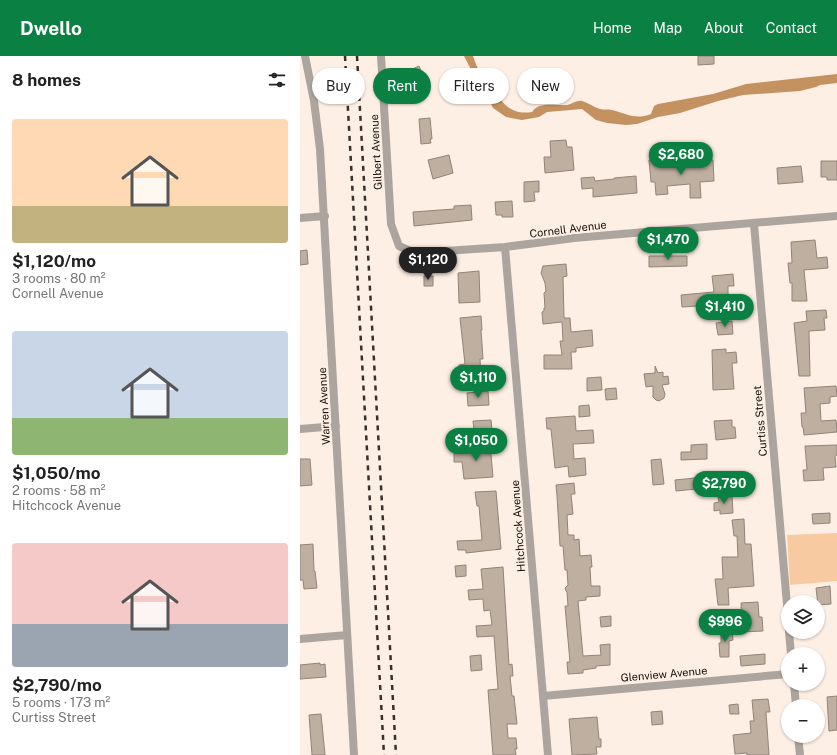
<!DOCTYPE html>
<html lang="en">
<head>
<meta charset="utf-8">
<style>
  :root { --surface:#fff; --page:#f6f6f6; --text:#222; --muted:#767676; --accent:#0b8043 }
  body { margin:0; font-family:"Public Sans",sans-serif; background:var(--page); color:var(--text); height:100vh; display:flex; flex-direction:column; font-size:15px; white-space:nowrap }
  * { box-sizing:border-box; margin:0 }
  p { font-size:13px; color:var(--muted) }
  .icon { flex:none; width:22px; height:22px; fill:none; stroke:currentColor; stroke-width:2; stroke-linecap:round; stroke-linejoin:round }
  .map { position:relative; flex:1; overflow:hidden }
  .panel { display:flex; flex-direction:column; background:var(--surface); width:300px }
  .panel>* { flex:none }
  .hud { position:absolute; left:12px; top:12px; width:380px; height:36px; display:flex; gap:8px }
  .tools { position:absolute; left:481px; top:539px; display:grid; gap:8px }
  .tools a { display:grid; place-items:center; width:44px; height:44px; border-radius:50%; background:var(--surface); box-shadow:0 1px 3px #0004; font-size:20px }
  .price { position:absolute; translate:-50% -34px; padding:0 9px; border-radius:14px; background:var(--accent); color:#fff; font-size:13px; line-height:26px; filter:drop-shadow(0 1px 2px #0008) }
  .price::after { content:''; position:absolute; left:50%; top:24px; width:12px; height:9px; margin-left:-6px; background:inherit; clip-path:polygon(0 0,100% 0,50% 100%) }
  .price.selected { background:#222; color:#fff }
  ul { padding:0; list-style:none }
  li { display:grid; align-content:center; gap:8px; height:212px; padding:0 12px }
  li span { display:grid; place-items:center; height:124px; border-radius:4px; color:#555 }
  li>.icon { margin-inline-start:auto }
  span .icon { width:72px; height:72px; fill:#fffc; stroke-width:1 }
  li b { font-size:17px }
  h2 { display:flex; justify-content:space-between; align-items:center; height:48px; padding:0 12px; font-size:17px }
  .pill { padding:0 14px; border-radius:18px; background:var(--surface); box-shadow:0 1px 3px #0004; font-size:14px; line-height:36px }
  .pill.selected { background:var(--accent); color:#fff }
  header { display:flex; align-items:center; gap:24px; box-sizing:border-box; height:56px; padding:0 20px; background:var(--accent); color:#fff }
  header strong { font-size:19px }
  nav { display:flex; gap:22px; margin-inline-start:auto; font-size:14px }
  main { display:flex; flex:1; min-height:0 }
  .map>svg:first-child { display:block }
</style>
</head>
<body>
<header>
<strong>Dwello</strong>
<nav><a>Home</a><a>Map</a><a>About</a><a>Contact</a></nav>
</header>
<main>
<section class="panel">
<h2>8 homes<svg class="icon" aria-label="filters" viewBox="0 0 24 24"><path d="M4 7h16M4 17h16"/><circle cx="9" cy="7" r="2"/><circle cx="15" cy="17" r="2"/></svg></h2>
<ul>
<li><span style="background:linear-gradient(#ffd9b3 70%,#c2b280 0)"><svg class="icon" aria-label="home" viewBox="0 0 24 24"><path d="M3 11l9-7 9 7M6 9v11h12V9"/></svg></span><div><b>$1,120/mo</b><p>3 rooms · 80 m²</p><p>Cornell Avenue</p></div></li>
<li><span style="background:linear-gradient(#c9d6e8 70%,#8fb573 0)"><svg class="icon" aria-label="home" viewBox="0 0 24 24"><path d="M3 11l9-7 9 7M6 9v11h12V9"/></svg></span><div><b>$1,050/mo</b><p>2 rooms · 58 m²</p><p>Hitchcock Avenue</p></div></li>
<li><span style="background:linear-gradient(#f6c9c9 65%,#9aa5b1 0)"><svg class="icon" aria-label="home" viewBox="0 0 24 24"><path d="M3 11l9-7 9 7M6 9v11h12V9"/></svg></span><div><b>$2,790/mo</b><p>5 rooms · 173 m²</p><p>Curtiss Street</p></div></li>
</ul>
</section>
<div class="map">
<svg width="537" height="699" viewBox="0 0 537 699">
  <rect width="100%" height="100%" fill="#fdefe4"/>
  <path fill="#f7caa2" d="M537,477V525L490,529L487,479Z"/>
  <path fill="#c49161" d="M164,0H173C175,6 177,12 181,17C183,21 187,23 189,27C201,44 208,60 232,56C239,45 256,50 267,49C272,48 277,44 282,45C288,47 294,51 300,53C304,54 308,53 312,54C328,58 335,64 351,58L354,50L358,48L413,38L446,28L537,18V27L520,29L516,31L500,35L443,39L418,45L380,57L358,61L337,68L326,69L307,67L296,64L282,53L247,56L239,61L222,64L206,61L193,52L186,37L179,29Z"/>
  <path fill="#bfafa1" stroke="#928376" d="M398,0H414V8L398,9Z
    M119,10L125,24L115,29L108,15Z
    M130,62L132,83H130L131,87L121,88L119,63Z
    M266,84L267,91H272L274,114L245,117L244,101H251L250,85Z
    M149,99L153,117L133,123L128,104Z
    M364,103V111L389,109L388,105L413,104L414,125L400,126L401,142H390V128L367,130L368,138L356,139L355,126H351L349,104Z
    M521,105H537V124H527V121H521Z
    M501,110L503,126L478,128L477,112Z
    M336,120L337,137L293,141V132L282,133L281,122L294,121L295,125L314,123V122Z
    M239,125V136H234L235,145L224,146V126Z
    M212,145L213,161H202V159H196L195,146Z
    M171,149L172,164L114,170L113,156L154,153V150Z
    M515,184L517,202L527,201L528,212L504,214L507,245H492V227H490L488,207H492L491,186Z
    M7,194L8,208L0,209V195Z
    M349,200H387V210L349,211Z
    M266,208L267,220L263,221L264,262H270L271,276L292,274L293,290L276,292V296H271L272,313H244V299H262L260,285H263L262,266L243,268L242,256L244,255V252H245L244,237L246,235L245,227L241,217L243,210Z
    M179,215L180,246L159,247L158,217Z
    M433,218L434,230H428V253H413V249L382,251L381,239L414,236L412,220Z
    M124,220H133V230H124Z
    M526,254L527,262H524L525,274L509,275L510,320H499L494,267L507,265L506,255Z
    M181,260L182,274H181L183,303H180L181,321L160,322L159,309L165,308L160,262Z
    M432,265L433,278L418,279L416,267Z
    M426,293V297L436,296L437,307H432L434,333L413,334L412,294Z
    M355,310L358,317L363,316V321L368,320L369,328L362,329L365,338L364,342L359,345L356,344L353,341V330L346,331L344,318L355,317Z
    M301,321L302,334L287,335V322Z
    M536,330L537,340L530,341V347L520,348L521,365L536,364L537,376L504,379L503,371H502L501,357H506L504,332Z
    M316,332L317,343L306,344L305,333Z
    M188,335L189,349L168,350L167,337Z
    M289,349L290,360L279,361V350Z
    M275,360L276,375L293,374L294,387L273,388L274,403L285,402L286,419L269,421L268,410L255,412L251,373H247L246,362Z
    M191,364L192,374L174,375L173,365Z
    M432,364V371H435L436,382L416,384L414,365Z
    M190,388L193,421L164,423L162,406H154V397L171,396V389Z
    M407,388V403L381,404V396H391V389Z
    M537,389V399L535,400L536,411L523,412L524,424L504,425L503,414H507L505,390Z
    M0,403H10L12,429L0,430Z
    M361,403L364,428L353,429L351,404Z
    M395,422L396,433L376,435L375,424Z
    M274,427L275,438H271L273,458L267,459L268,479H274V484L279,483L280,500L291,499L292,511H290L291,530H300V540L286,541V544L278,545L283,600L301,599L300,589L310,588V609L296,610V612L283,614V617L268,618L267,606H270L265,550H268L267,536L266,535L265,532L268,529L267,514H265L263,490H260L257,440L256,429Z
    M196,435L201,493L166,497V494H158L157,485L182,484L179,450H177L175,436Z
    M432,440L433,457L420,458V454L414,455V447L419,446L418,441Z
    M530,457V467L513,468L512,458Z
    M444,463L445,488H451L454,530L428,532L429,549H418L415,523H423L422,501H438L437,480H434L432,464Z
    M13,488L14,515H15L17,532L4,533L3,524H0V489Z
    M166,509V520L156,521L155,510Z
    M203,511L209,609L212,608L213,620H210L212,640H214L217,668H207L208,682H216L217,693H215L216,699H193L188,634L198,633L194,580L177,581L176,570L192,569L190,554L184,555L183,543L169,544L168,534L183,533L181,513Z
    M530,530L531,548L518,549L516,532Z
    M458,546L459,561H462L463,575L442,576L441,547Z
    M311,560V570L301,571L300,561Z
    M432,573L433,584L429,585V601H420L419,587H421V574Z
    M465,598V608L441,610L440,600Z
    M181,599L182,614L171,615L170,600Z
    M20,607V609L25,608L26,621L0,623V609Z
    M537,640V674L529,675L527,641Z
    M468,643L470,656H466L469,699H447V697L435,698L433,679L451,677L450,665H454L452,644Z
    M438,648L439,658H430L429,649Z
    M362,655L363,668L352,669L351,656Z
    M21,658L25,699H12L9,659Z
    M297,661L299,683H301V691H296L297,698L272,699L269,663Z"/>
  <g fill="none" stroke-linecap="round" stroke-linejoin="round">
    <path stroke="#aca59f" stroke-width="8" d="M5,0L14,45L20,93L54,699
      M81,0L91,168L99,190L115,197L205,191L274,182L537,160
      M0,162L25,160
      M454,168L488,560
      M205,191L248,699
      M0,373L36,370
      M489,576L491,598
      M0,583L47,579
      M494,628L496,650
      M243,640L488,618
      M498,680L500,699"/>
    <path stroke="#38312b" stroke-width="2.5" stroke-dasharray="5 5" stroke-linecap="butt" d="M45,0L84,699
      M57,0L96,699"/>
  </g>
  <g text-anchor="middle" dominant-baseline="central" stroke-width="4" stroke-linejoin="round" paint-order="stroke">
    <g font-size="11" fill="#17110c" stroke="#fdefe4">
      <text transform="translate(76 96) rotate(-93)">Gilbert Avenue</text>
      <text transform="translate(268 173) rotate(-7)">Cornell Avenue</text>
      <text transform="translate(24 350) rotate(-93)">Warren Avenue</text>
      <text transform="translate(460 365) rotate(-95)">Curtiss Street</text>
      <text transform="translate(218 470) rotate(-94)">Hitchcock Avenue</text>
      <text transform="translate(364 618) rotate(-5)">Glenview Avenue</text>
    </g>
  </g>
</svg>
<div class="tools">
<a><svg class="icon" aria-label="layers" viewBox="0 0 24 24"><path d="M12 4l9 5-9 5-9-5zM3 14l9 5 9-5"/></svg></a>
<a>+</a>
<a>−</a>
</div>
<b class="price" style="left:381px;top:120px">$2,680</b>
<b class="price" style="left:368px;top:205px">$1,470</b>
<b class="price selected" style="left:128px;top:225px">$1,120</b>
<b class="price" style="left:425px;top:272px">$1,410</b>
<b class="price" style="left:178px;top:343px">$1,110</b>
<b class="price" style="left:176px;top:406px">$1,050</b>
<b class="price" style="left:424px;top:449px">$2,790</b>
<b class="price" style="left:425px;top:587px">$996</b>
<div class="hud">
<a class="pill">Buy</a>
<a class="pill selected">Rent</a>
<a class="pill">Filters</a>
<a class="pill">New</a>
</div>
</div>
</main>
</body>
</html>
